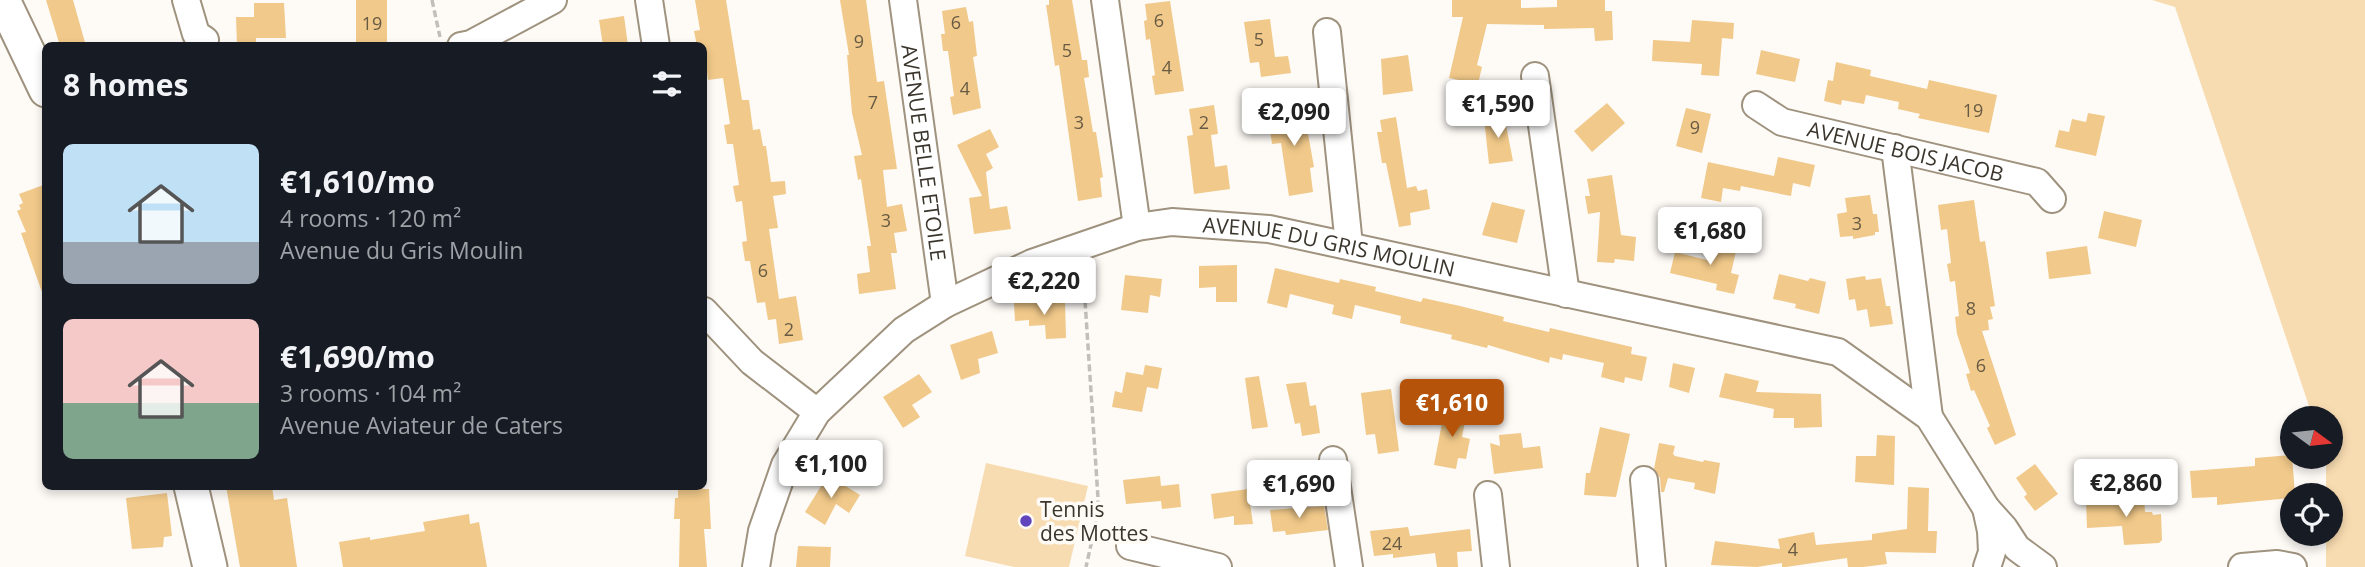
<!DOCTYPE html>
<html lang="en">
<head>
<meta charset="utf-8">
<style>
  :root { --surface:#171b24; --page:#20242c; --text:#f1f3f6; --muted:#9ea1a6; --accent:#b45309 }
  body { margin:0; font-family:"Open Sans",sans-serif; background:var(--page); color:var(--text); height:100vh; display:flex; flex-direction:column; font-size:26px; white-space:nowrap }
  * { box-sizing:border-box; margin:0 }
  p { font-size:23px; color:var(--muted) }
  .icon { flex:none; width:38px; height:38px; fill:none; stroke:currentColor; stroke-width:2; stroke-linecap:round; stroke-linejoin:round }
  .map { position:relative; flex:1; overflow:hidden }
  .sheet { position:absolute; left:42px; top:42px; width:665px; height:448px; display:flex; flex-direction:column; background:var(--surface); border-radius:10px; box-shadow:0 4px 10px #0003 }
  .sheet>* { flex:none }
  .needle { width:46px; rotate:105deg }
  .controls { position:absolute; left:2280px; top:406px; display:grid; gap:14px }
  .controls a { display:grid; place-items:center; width:63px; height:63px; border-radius:50%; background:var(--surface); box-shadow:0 4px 10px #0003; font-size:35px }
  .price { position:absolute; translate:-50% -60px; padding:0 16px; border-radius:7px; background:#fff; color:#222; font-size:23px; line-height:46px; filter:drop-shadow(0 2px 4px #0008) }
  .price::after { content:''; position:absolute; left:50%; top:42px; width:21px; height:16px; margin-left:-10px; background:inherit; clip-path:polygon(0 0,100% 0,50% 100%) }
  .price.selected { background:var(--accent); color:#fff }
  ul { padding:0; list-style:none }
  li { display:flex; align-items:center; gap:21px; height:175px; padding:0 21px }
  li span { display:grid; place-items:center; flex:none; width:196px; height:140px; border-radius:10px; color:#555 }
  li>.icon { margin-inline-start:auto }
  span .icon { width:84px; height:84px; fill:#fffc; stroke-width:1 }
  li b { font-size:30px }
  h2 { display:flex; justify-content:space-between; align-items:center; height:84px; padding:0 21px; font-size:30px }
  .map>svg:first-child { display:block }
</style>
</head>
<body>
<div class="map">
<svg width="2365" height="567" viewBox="0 0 2365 567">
  <rect width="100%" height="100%" fill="#fefbf7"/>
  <path fill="#f8dcb1" d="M2152,0H2365V567H2326V534H2331V495H2326V457H2331V418H2313L2175,7Z
    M986,463L1088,486L1069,567H1014L965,556Z"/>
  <path fill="#f1c98a" d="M46,0H73L86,46H60Z
    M356,0H387V46H356Z
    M695,0H726L742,100H749L753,130L760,129L763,146H766L771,182L785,181L786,194L773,196L778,228L769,229L779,299L796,296L803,340L779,344L776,319L768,320L765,302L757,303L750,261H745L742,242L747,241L742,201L736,202L733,186L739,185L733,144H727L724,125L730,124L723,78L708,80L704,46H697L694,31L700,30Z
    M840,0H866L877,82L884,81L897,169L883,170L887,207L902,204L907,231L894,233L897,253H891L896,289L859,294L857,274L870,272L867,246H871L861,179L858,180L854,156L862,155L852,113L847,55H849Z
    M1049,0H1072L1082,60H1087L1089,77L1084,78L1093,132H1096L1103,177L1100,178L1102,197L1078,201L1059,65L1055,66L1048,18L1046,5H1049Z
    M1452,0H1521V8L1557,7V0H1605V11H1612L1613,40L1595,41L1594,28L1544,29V25L1487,24L1477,65L1482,67L1478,84L1449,78L1463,17H1452Z
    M1170,1L1184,91L1155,95L1152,76L1155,75L1150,39L1146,40L1144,21L1147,20L1145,4Z
    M254,3H284L286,38H256V46H237L236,17H254Z
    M966,7L969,22L973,21L977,56L973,57L981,108L953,115L950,97L954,96L948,51H943L941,34H945L942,11Z
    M624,16L628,46H603L599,20Z
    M1270,19L1275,57L1288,56L1291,73L1261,77L1259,62L1250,63L1244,22Z
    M1692,20L1734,23L1733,39L1722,38L1719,76L1701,75L1702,64L1652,61L1653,40L1690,42Z
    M1761,50L1800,59L1795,82L1756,74Z
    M1408,55L1413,91L1383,95L1381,59Z
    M1836,62L1871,70L1870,76L1927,89L1929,80L1997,95L1989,133L1918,118L1920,114L1898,109L1899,102L1866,95L1864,104L1842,100L1841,105L1824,101L1828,80L1833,81Z
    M1607,103L1625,123L1592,152L1574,131Z
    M1300,104L1304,128H1307L1314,167L1310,168L1313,192L1289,196L1281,143L1272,144L1269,122L1277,121L1275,108Z
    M1214,105L1218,134L1211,135L1215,167L1227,165L1230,189L1194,194L1187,136L1193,135L1189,109Z
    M1686,108L1711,114L1702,153L1676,146Z
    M2088,113L2105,116L2096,156L2055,147L2059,130L2069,132L2072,119L2086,122Z
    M1504,115L1513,161L1489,164L1484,118Z
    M1396,117L1407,188L1416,186L1418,191L1427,189L1430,209L1410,213L1411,225L1399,227L1386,163H1382L1377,132H1382L1380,120Z
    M990,129L999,147L986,154L993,168L986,172L990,209L1007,206L1011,229L974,234L969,198L982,196L957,145Z
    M1778,157L1815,165L1810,187L1793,183L1791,196L1741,186L1740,191L1723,188L1721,202L1701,198L1708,162L1774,176Z
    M1612,175L1621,235L1636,237L1634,261L1615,259L1614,263L1597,262L1600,212L1588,214L1585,196H1590L1587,179Z
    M46,184V295H43L21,233L26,232L17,211L21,209L19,205L23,203L19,194Z
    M1870,195L1873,214H1877L1879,232H1875V235L1853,239V236L1840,237L1837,214L1847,212L1845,198Z
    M1974,200L1980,242L1985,241L1995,306L1990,307L1993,319L1988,320L1989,330L1982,331L2016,435L1995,445L1987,428L1990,426L1974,390L1971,391L1966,374L1970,373L1957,334L1955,317L1959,316L1955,281L1950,282L1947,264L1951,263L1947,229L1941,230L1938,205Z
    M1492,202L1525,210L1517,243L1482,235Z
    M2104,211L2142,220L2136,247L2098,238Z
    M1712,241L1737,247L1731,273L1739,275L1734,294L1716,290L1717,284L1670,273L1675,252L1707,260Z
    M2087,246L2091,274L2049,279L2046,252Z
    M1237,265V302H1216V287L1199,288V266Z
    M1275,268L1339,283L1340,279L1376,287L1375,291L1421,302L1423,298L1460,306L1504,317L1503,321L1549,332L1550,328L1632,347L1631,354L1647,357L1642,381L1625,377L1624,383L1601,377L1604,363L1563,354L1562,360L1550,357L1549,363L1488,345L1487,348L1451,339L1452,335L1400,323L1401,316L1355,305L1352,319L1332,314L1334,305L1290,294L1287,308L1267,303Z
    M1779,274L1808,281L1810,278L1826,282L1819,314L1795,308L1796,304L1773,299Z
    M1125,275L1162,279L1160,297L1150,295L1148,313L1121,310Z
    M1865,276L1866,280L1881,278L1886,306H1890L1893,324L1870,327L1867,309L1857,311L1855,299L1849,300L1846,279Z
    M1065,301L1066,338L1046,339L1045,325L1029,326V320L1015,321L1014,303Z
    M992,331L998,353L978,359L980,373L961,380L950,345Z
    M1673,363L1695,368L1689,393L1669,387Z
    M1145,365L1162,368L1158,389L1147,387L1142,412L1112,407L1115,391L1122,393L1126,372L1143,375Z
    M1725,373L1759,381L1756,392L1821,394L1822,427L1794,428V418H1773L1774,409L1719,397Z
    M919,374L932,392L912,405L920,417L903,428L883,397Z
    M1259,376L1268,427L1252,429L1245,378Z
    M1306,382L1310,406L1316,405L1320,433L1302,436L1300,423L1295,424L1286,384Z
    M1391,389L1399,451L1378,454L1375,434L1366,435L1361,393Z
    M1445,407L1467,411L1462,437L1470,439L1466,459L1458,458L1456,469L1434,465Z
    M1600,427L1630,434L1616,497L1584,495L1586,473H1590Z
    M1521,433L1523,448L1540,446L1543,468L1494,474L1490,443L1500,446L1499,435Z
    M1877,435L1895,436L1894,485L1855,482L1856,456H1876Z
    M1659,443L1675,446L1673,454L1675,456L1703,462L1704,460L1720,463L1715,494L1694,489L1695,483L1668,478L1664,492H1661L1660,478L1654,469Z
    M2292,455L2295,495H2292V498L2217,505V497L2192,498L2190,471L2255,466V458Z
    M2035,464L2058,494L2035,511L2024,497L2027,494L2016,478Z
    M828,475L860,495L849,513L836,504L825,525L805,512Z
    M1160,476L1161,486L1179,484L1181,507L1162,509L1161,501L1126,504L1123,480Z
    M226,486H272L274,500L287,498L297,567H240Z
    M678,486H703V489H709L711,529H704L707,567H679L680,519H674L675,498H678Z
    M1908,487L1929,488L1928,531H1937L1936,553L1885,552L1887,564L1863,567H1848L1847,558L1786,567H1782V563L1757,567L1711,565L1715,541L1780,549L1778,539L1814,532L1816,545L1872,540V534L1907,529Z
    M1248,489L1253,524L1234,525V516L1214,519L1211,494Z
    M167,493L172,536L164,537L163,547L132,549L126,498Z
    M2144,497L2145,512H2152L2153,515L2161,514L2162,540L2159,543L2124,545L2122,526L2087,528L2086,501Z
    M1324,506L1328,530L1286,535L1285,531L1273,532L1270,510Z
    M469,514L470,524L479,522L487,567H343L339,542L370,537V540L425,531L423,522Z
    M1408,527L1410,536L1470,529L1472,551L1457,552L1458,567H1437L1435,553L1393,558V554L1374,556L1370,531Z
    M798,546L831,547L830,567H796Z"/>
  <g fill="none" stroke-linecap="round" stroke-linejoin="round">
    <defs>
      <g id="minor">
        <path d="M186,0L196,34L205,40"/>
        <path d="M649,0L656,46"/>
        <path id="s1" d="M903,0L945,304"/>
        <path d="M1105,0L1137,227"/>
        <path d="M1327,32L1349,245"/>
        <path d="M461,46L471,44L553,0"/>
        <path d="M1535,76L1566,294"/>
        <path id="s2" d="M1756,105L1782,122L2037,182L2052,199"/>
        <path d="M1895,148L1929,417"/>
        <path d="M704,311L752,362L817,412"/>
        <path d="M1333,460L1349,567"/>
        <path d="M1644,480L1652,567"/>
        <path d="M1488,495L1496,567"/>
        <path d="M1986,508L1991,531L1992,552L1987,567"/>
        <path d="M1130,546L1218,567"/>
        <path id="s3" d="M756,567L762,531L785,465L817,412L904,330L945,304L1032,263L1137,227L1172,222L1269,229L1838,352L1929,417L1986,508L2004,528L2017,548L2043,567"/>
        <path d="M2242,567L2277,564L2293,567"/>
      </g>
      <path id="major" d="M3,0L46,90
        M191,486L210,567"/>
    </defs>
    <use href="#minor" stroke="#9f927e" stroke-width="30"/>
    <use href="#major" stroke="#9f927e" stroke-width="37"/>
    <path stroke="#c2bfb9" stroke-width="3.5" stroke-dasharray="7 3.5" stroke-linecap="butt" d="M432,0L440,37
      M1083,270L1098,498V513L1086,567
      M1092,537L1108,541"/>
    <use href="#minor" stroke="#fff" stroke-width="26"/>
    <use href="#major" stroke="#fff" stroke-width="33"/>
  </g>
  <circle fill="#6145bd" stroke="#fefbf7" stroke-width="2.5" cx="1026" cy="521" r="7"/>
  <g text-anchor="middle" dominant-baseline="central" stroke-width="7" stroke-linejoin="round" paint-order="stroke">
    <g font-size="18" fill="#685b44">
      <text x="1159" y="20">6</text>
      <text x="956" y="22">6</text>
      <text x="372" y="23">19</text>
      <text x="1259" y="39">5</text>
      <text x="859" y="41">9</text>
      <text x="1067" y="50">5</text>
      <text x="1167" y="67">4</text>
      <text x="965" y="88">4</text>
      <text x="873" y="102">7</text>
      <text x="1973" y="110">19</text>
      <text x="1079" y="122">3</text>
      <text x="1204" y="122">2</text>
      <text x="1695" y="127">9</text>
      <text x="886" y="220">3</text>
      <text x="1857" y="223">3</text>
      <text x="763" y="270">6</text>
      <text x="1971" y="308">8</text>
      <text x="789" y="329">2</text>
      <text x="1981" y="365">6</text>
      <text x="1392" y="543">24</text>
      <text x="1793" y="549">4</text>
    </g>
    <g font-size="21" fill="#3b362d" stroke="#fefbf7">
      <text stroke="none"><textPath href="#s2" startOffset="158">AVENUE BOIS JACOB</textPath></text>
      <text stroke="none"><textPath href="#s1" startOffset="154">AVENUE BELLE ETOILE</textPath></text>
      <text stroke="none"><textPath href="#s3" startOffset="738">AVENUE DU GRIS MOULIN</textPath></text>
    </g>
    <g font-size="21" fill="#3b362d" stroke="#fefbf7" text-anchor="start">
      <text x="1040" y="509">Tennis<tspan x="1040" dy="24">des Mottes</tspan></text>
    </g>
  </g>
</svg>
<div class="controls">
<a><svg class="needle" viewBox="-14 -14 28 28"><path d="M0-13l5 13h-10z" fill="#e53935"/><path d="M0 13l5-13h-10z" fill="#9ea1a6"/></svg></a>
<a><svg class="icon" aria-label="locate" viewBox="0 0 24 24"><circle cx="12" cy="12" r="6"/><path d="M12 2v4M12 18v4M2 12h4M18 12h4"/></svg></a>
</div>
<b class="price" style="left:1498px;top:140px">€1,590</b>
<b class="price" style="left:1294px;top:148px">€2,090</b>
<b class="price" style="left:1710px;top:267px">€1,680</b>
<b class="price" style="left:1044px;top:317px">€2,220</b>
<b class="price selected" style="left:1452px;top:439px">€1,610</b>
<b class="price" style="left:831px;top:500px">€1,100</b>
<b class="price" style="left:2126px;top:519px">€2,860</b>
<b class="price" style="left:1299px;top:520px">€1,690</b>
<section class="sheet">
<h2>8 homes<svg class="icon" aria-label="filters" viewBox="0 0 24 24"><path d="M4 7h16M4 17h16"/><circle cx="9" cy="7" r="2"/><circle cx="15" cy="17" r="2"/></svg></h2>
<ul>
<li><span style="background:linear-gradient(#bfe0f5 70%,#9aa5b1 0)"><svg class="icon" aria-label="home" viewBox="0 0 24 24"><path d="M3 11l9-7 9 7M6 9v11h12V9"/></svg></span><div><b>€1,610/mo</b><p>4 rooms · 120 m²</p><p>Avenue du Gris Moulin</p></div></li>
<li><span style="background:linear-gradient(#f6c9c9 60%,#7fa58c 0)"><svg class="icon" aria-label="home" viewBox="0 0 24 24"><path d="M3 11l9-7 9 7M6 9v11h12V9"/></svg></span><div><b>€1,690/mo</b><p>3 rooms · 104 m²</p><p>Avenue Aviateur de Caters</p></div></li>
</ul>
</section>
</div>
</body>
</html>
